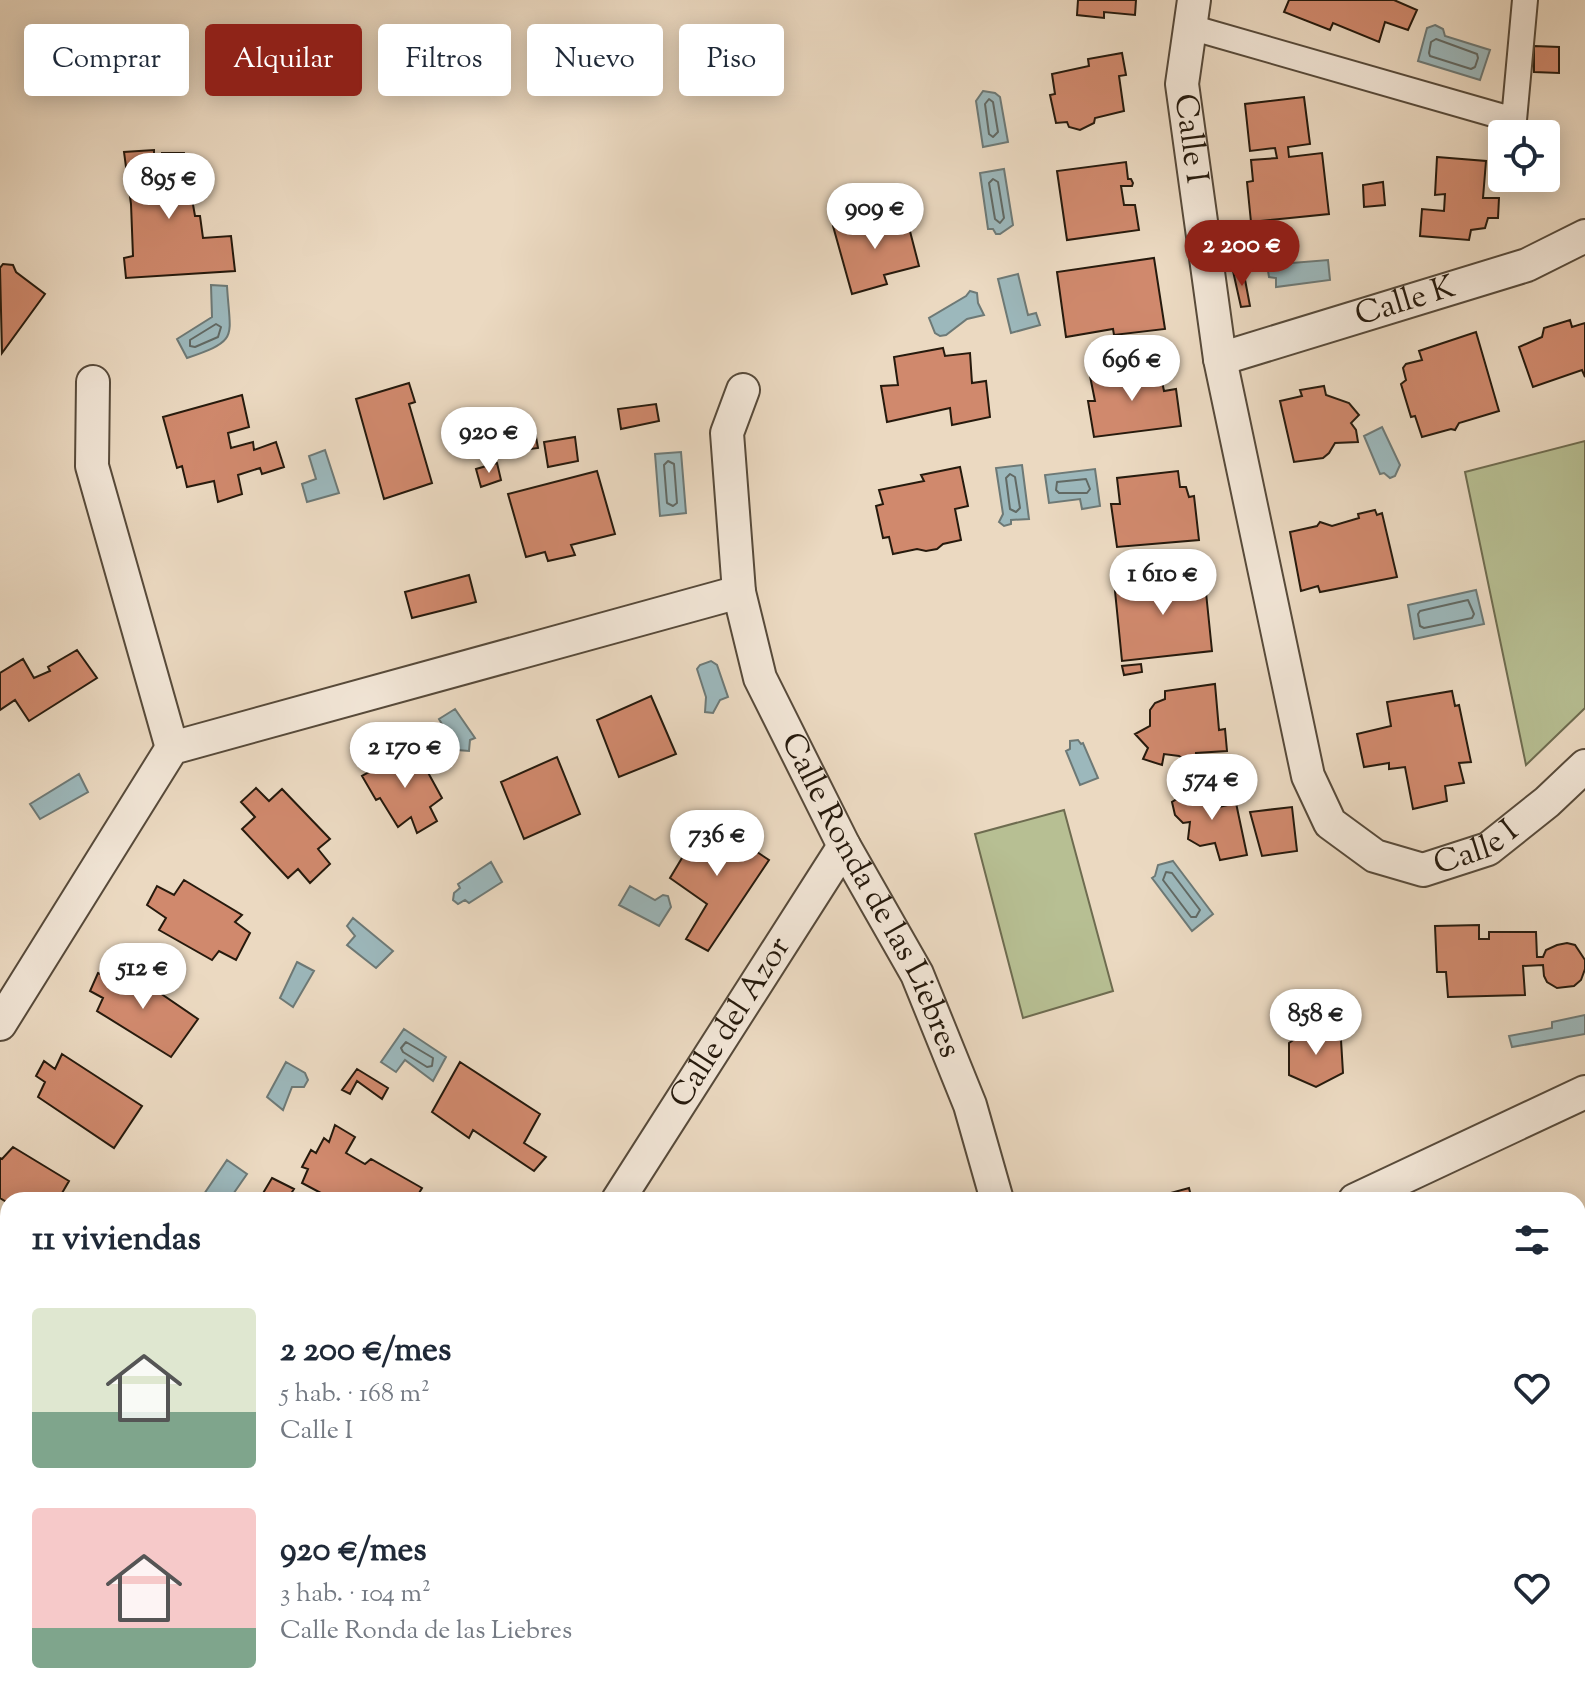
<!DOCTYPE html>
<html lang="es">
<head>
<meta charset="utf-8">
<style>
  :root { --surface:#fff; --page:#f6f6f7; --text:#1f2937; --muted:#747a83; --accent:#8f2418 }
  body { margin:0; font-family:"Sorts Mill Goudy",serif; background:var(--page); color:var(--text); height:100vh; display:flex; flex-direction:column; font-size:30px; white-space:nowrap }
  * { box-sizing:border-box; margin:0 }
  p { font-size:26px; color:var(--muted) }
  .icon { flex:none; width:44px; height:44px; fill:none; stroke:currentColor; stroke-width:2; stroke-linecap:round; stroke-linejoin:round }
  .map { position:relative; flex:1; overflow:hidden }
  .drawer { position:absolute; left:0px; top:1192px; width:1586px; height:514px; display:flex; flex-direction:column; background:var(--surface); border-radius:24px 24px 0 0; box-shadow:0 4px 20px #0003 }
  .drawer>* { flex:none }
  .top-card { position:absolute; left:24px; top:24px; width:800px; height:72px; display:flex; gap:16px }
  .fabs { position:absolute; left:1488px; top:120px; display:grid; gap:16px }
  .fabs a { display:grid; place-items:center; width:72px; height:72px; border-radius:8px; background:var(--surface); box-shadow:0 4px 20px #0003; font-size:40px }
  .price { position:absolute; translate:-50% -68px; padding:0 18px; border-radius:28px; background:#fff; color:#222; font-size:26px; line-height:52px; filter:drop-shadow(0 2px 4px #0008) }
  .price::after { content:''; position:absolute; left:50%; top:48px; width:24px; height:18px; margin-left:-12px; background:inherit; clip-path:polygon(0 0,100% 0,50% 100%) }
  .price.on { background:var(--accent); color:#fff }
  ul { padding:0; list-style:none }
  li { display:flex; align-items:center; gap:24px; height:200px; padding:0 32px }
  li span { display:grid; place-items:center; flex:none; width:224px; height:160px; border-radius:8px; color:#555 }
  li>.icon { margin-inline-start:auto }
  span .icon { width:96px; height:96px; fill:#fffc; stroke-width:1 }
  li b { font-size:34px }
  h2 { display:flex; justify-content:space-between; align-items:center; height:96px; padding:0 32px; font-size:34px }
  .pill { padding:0 28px; border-radius:8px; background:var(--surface); box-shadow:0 4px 20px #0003; font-size:28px; line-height:72px }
  .pill.on { background:var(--accent); color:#fff }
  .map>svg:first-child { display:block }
</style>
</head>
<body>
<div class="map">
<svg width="1585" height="1705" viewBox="0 0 1585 1705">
  <rect width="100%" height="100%" fill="#ebd9c1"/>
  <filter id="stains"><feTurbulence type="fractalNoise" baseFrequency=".0025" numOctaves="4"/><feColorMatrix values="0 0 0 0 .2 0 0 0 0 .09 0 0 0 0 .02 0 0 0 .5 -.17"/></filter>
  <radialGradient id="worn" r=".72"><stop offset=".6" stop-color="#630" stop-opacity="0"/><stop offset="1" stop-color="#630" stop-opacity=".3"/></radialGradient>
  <path fill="#b7bf93" stroke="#6e6c50" stroke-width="2" d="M1585,441V708L1526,765L1465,472Z
    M1064,810L1113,991L1023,1018L975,834Z"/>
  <path fill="#9cb8bc" stroke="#6d7976" stroke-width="2" d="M1435,25L1443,29L1445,36L1490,50L1480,80L1418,61L1427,28Z
    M983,91L995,93L1000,97L1008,142L983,147L976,101Z
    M1004,169L1013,225L1000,234H996L993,229H988L980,173Z
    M1328,260L1330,280L1276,287V278L1269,277L1267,265Z
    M1018,274L1028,315L1036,313L1040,325L1011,333L998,279Z
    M211,285L227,286C230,338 240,340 187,358L177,339L212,317Z
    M970,291L977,293L978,303L984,315L967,319L946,335L940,336L935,333L929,318L966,296Z
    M1382,427L1400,465L1395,476L1390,478L1384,473L1380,474L1364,436Z
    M325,450L339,493L307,502L302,484L316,479L309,456Z
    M681,452L686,513L660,516L655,454Z
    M1022,465L1029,519L1011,520V524L1004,526L999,522L1003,514L996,468Z
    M1095,469L1100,506L1082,509L1080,499L1049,503L1045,475Z
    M1476,590L1484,624L1414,639L1408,605Z
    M711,661L717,665L728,697L720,700L713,713L705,712L706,697L697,669L700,665Z
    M455,709L475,738L470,740L469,751L457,750L439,719Z
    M1078,740L1081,744L1083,743L1098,778L1080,785L1066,751L1070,749V741Z
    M79,774L88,792L40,819L30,804Z
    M1173,861L1213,914L1192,931L1152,878L1155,876L1158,865Z
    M491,862L502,882L469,903L465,900L458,904L453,900L454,893L460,888L458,884Z
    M630,886L655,900L663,895L668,896L671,907L659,926L619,905Z
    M353,918L393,951L376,968L347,945L355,936L347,926Z
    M297,962L314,971L293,1007L280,998Z
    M1585,1015V1034L1512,1047L1509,1036L1552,1028V1022Z
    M404,1029L446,1057L433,1081L405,1060L396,1072L381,1062Z
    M286,1062L305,1073L308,1080L304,1087H292L283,1110L267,1097Z
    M227,1160L247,1174L229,1200H200Z"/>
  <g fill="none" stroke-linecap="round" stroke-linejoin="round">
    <path stroke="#616964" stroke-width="2" d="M1436,39L1477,54L1478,58L1475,67L1471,69L1430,56L1429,53L1431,42Z
      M989,99L993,102L998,132L993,137L989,134L985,104Z
      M993,179L998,182L1004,218L1000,223L995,219L989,183Z
      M216,324L221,327L218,337L195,347L190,346V340Z
      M668,461L674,464L677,503L673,506L667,503L664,465Z
      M1010,474L1015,477L1020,508L1016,512L1010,509L1006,478Z
      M1086,479L1090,489L1087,493H1059L1056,490L1057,482Z
      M1468,600L1474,614L1472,618L1424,628L1420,626L1418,614L1420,611Z
      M1166,872L1172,873L1200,910L1196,917H1191L1163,880Z
      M406,1042L433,1058L432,1066L427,1067L403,1052L401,1048Z"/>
  </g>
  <path fill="#d0896d" stroke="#261a0d" stroke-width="2" d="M1078,0H1136L1135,15L1104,12V18L1077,15Z
    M1289,0H1394L1417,10L1408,30L1385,22L1379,42L1333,23L1330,30L1284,12Z
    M1534,46L1559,47V73L1534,72Z
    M1122,53L1126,75L1119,76L1124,111L1095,118L1094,123L1080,130L1069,127L1067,122L1056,123L1050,95L1055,94L1052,74L1089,66L1088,59Z
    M1304,97L1310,144L1288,147L1289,157L1322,153L1329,214L1251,222L1247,182L1253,181L1251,160L1277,158L1275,148L1250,151L1245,104Z
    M154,150V157L162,158V153H184L195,216H200L203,238L231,236L235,271L126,278L124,258L133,256L131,204L124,152Z
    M1437,157L1486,161L1483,198H1499L1498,218H1488L1485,228L1471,230L1469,240L1420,236L1422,209L1444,211L1445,194L1435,195Z
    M1126,162L1128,179H1131L1133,183L1132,186H1121L1124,205H1135L1139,230L1067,240L1057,171Z
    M1383,182L1385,205L1364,207L1363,185Z
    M905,212L919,266L884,275L887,284L852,294L833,226L854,221L856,226Z
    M1154,258L1165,329L1114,335L1113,329L1066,337L1057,272Z
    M3,264L13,265L16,272L45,294L2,353L0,268Z
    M1243,269L1250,306L1241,307L1233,271Z
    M1570,320L1572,327L1585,323V377L1582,370L1533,387L1519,347L1542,337L1544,328Z
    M1476,332L1499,411L1459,423L1455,430L1451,429L1422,437L1415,416L1411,417L1401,384L1406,380L1403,368L1406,364L1422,360L1419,351Z
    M943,348L945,356L970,353L972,383L986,381L990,417L952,425L950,408L887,422L881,386L898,385L894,357Z
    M1159,367L1164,391L1176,389L1181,426L1094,437L1088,401H1095L1090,376Z
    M409,383L415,402L409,404L432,483L384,499L356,399Z
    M1324,386L1326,395L1349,403L1359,415L1351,423L1356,430L1358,442L1335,443L1329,453L1323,458L1294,462L1280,401L1302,396L1300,390Z
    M242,395L249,427L228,433L231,448L253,442L254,450L276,442L284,467L262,474L260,468L238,475L242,494L218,502L214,481L187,487L182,466L177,468L163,417Z
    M656,404L659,421L621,429L618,409Z
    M534,426L538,448L516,451L512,429Z
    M575,437L578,461L548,467L544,442Z
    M497,463L501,480L481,487L476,469Z
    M960,467L968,506L955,509L961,540L943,544L937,549L926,551L917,549L893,554L889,537L883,538L876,506L883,504L879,490L924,481L921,475Z
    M597,471L615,534L571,545L575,555L548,561L545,552L526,557L508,494Z
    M1178,471L1180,487H1186L1189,497L1194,496L1199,540L1117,547L1111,504H1120L1117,478Z
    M1375,510L1377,515L1382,513L1397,577L1320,592L1318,586L1301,591L1290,532L1317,526L1320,522L1332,526L1359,518L1358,514Z
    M1204,573L1212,651L1122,661L1114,581Z
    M469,575L476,602L412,618L405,592Z
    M77,650L97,678L29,721L15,700L0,710V673L23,659L34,678L50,671L48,667Z
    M1141,664L1142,672L1124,675L1122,666Z
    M1215,684L1219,730L1225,729L1227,751L1196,753V759L1188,762L1179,756L1164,754L1162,765L1143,759L1148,748L1135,734L1150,726V710L1155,703L1165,699V691Z
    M1452,691L1455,706L1459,705L1471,762L1459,763L1464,783L1445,786L1447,801L1413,809L1405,767L1389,769V763L1364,767L1357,734L1391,726L1387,702Z
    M651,696L676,754L619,777L597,720Z
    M414,747L442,798L430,807L437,821L417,833L411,817L398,827L380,798L376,800L362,776Z
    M557,757L580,814L524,839L501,782Z
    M1210,786L1219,792L1221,798L1215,808L1236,803L1247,855L1220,860L1215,843L1200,846L1188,839L1190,822L1183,823L1175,815L1172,802L1193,789L1194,794H1199Z
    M256,788L269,801L282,789L330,839L318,849L330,864L310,883L298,869L288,878L242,829L255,817L241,802Z
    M1292,807L1297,851L1262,856L1250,812Z
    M706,818L769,860L708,951L686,939L707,904L670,878Z
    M184,880L242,915L235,922L250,933L236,960L219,951L212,960L159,930L166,918L147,905L157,886L174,895Z
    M1479,925V939H1489V932H1536L1537,957H1543L1546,950L1557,945L1567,943L1575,945L1585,960V969L1581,980L1574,986L1557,988L1547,982L1544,976L1543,965L1523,966L1525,995L1448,997L1446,972H1437L1435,926Z
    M122,967L198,1019L171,1057L97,1011L103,998L90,991L98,973L113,979Z
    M1314,1026L1341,1040L1343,1073L1316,1087L1289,1075V1043Z
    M62,1054L142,1106L114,1148L38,1097L45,1082L36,1076L44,1061L55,1069Z
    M460,1062L540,1114L524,1143L546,1157L534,1171L473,1130L469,1138L432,1112Z
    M357,1069L388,1088L382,1099L357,1081L350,1094L342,1090Z
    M335,1125L355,1137L346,1153L365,1164L371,1159L422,1188L415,1200H334L302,1183L308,1169L302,1167L311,1150L316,1153L324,1138L329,1142Z
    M13,1147L69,1181L58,1200H8V1203L0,1198V1158L2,1159Z
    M272,1178L294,1189L287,1200H259Z
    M1189,1188L1192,1200H1145Z
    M0,1276L8,1278V1324L5,1334L0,1333Z
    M1582,1308H1585V1385L1578,1376V1310Z
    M0,1392H8V1443H0Z
    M8,1506V1570L3,1572L0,1561V1508Z
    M1578,1675L1585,1677V1705H1552L1553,1701L1548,1698H1578Z
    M502,1698H520L526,1705H493Z
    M1410,1698H1486L1484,1705H1408Z"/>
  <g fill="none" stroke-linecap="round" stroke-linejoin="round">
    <defs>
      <path id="pedestrian" d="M1190,27L1514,120L1525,0"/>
      <g id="minor">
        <path id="s1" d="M1194,0L1182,84L1220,359L1308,776L1330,823L1375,856L1423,870L1488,849L1547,802L1585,766"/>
        <path id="s2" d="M1220,359L1527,265L1585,236"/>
        <path d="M93,382L92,466L172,748"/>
        <path id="s3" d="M743,390L727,433L739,592L760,678L844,846L917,974L970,1105L997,1200"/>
        <path d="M0,1024L172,748L739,592"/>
        <path id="s4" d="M618,1200L844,846"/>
        <path d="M1355,1200L1585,1092"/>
        <path d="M1578,1239L1585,1233"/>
        <path d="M1578,1600L1585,1602"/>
        <path d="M311,1705L318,1698"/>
        <path d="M1035,1705L1038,1698"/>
      </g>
    </defs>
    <use href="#pedestrian" stroke="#574a3a" stroke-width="28"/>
    <use href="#minor" stroke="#574a3a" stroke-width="36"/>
    <use href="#pedestrian" stroke="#f2e6d7" stroke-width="24"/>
    <use href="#minor" stroke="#f2e6d7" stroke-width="32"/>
  </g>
  <g text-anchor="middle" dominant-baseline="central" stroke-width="6" stroke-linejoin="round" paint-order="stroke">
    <g font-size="32" fill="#261a0d" stroke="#f2e6d7">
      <text stroke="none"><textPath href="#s1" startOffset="140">Calle I</textPath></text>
      <text stroke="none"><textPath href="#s2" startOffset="194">Calle K</textPath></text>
      <text stroke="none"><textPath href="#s1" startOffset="1004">Calle I</textPath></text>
      <text stroke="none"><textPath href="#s3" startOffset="538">Calle Ronda de las Liebres</textPath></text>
      <text stroke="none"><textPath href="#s4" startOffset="210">Calle del Azor</textPath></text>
    </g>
  </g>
  <rect width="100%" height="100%" filter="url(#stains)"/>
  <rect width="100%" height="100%" fill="url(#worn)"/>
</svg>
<div class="fabs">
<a><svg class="icon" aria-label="locate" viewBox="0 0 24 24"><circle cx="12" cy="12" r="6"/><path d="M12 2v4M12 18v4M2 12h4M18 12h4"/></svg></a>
</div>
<b class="price" style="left:169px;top:221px">895 €</b>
<b class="price" style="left:875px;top:251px">909 €</b>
<b class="price on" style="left:1242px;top:288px">2 200 €</b>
<b class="price" style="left:1132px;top:403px">696 €</b>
<b class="price" style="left:489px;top:475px">920 €</b>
<b class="price" style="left:1163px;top:617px">1 610 €</b>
<b class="price" style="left:405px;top:790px">2 170 €</b>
<b class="price" style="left:1212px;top:822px">574 €</b>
<b class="price" style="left:717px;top:878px">736 €</b>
<b class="price" style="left:143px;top:1011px">512 €</b>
<b class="price" style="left:1316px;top:1057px">858 €</b>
<div class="top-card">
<a class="pill">Comprar</a>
<a class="pill on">Alquilar</a>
<a class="pill">Filtros</a>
<a class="pill">Nuevo</a>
<a class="pill">Piso</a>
</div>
<section class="drawer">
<h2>11 viviendas<svg class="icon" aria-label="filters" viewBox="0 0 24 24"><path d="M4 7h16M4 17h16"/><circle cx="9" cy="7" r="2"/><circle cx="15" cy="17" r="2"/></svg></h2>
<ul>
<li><span style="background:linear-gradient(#dfe7d0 65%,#7fa58c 0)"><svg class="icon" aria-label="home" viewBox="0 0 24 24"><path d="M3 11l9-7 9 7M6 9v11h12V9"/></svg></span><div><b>2 200 €/mes</b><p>5 hab. · 168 m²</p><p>Calle I</p></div><svg class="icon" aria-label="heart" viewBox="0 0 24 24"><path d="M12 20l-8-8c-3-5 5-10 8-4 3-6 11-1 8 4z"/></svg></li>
<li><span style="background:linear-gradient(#f6c9c9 75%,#7fa58c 0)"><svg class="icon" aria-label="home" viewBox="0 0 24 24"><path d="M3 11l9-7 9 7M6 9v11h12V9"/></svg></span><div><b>920 €/mes</b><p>3 hab. · 104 m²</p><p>Calle Ronda de las Liebres</p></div><svg class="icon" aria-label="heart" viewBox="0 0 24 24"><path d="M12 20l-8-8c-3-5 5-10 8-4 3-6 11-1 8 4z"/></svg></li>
</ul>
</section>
</div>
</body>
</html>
